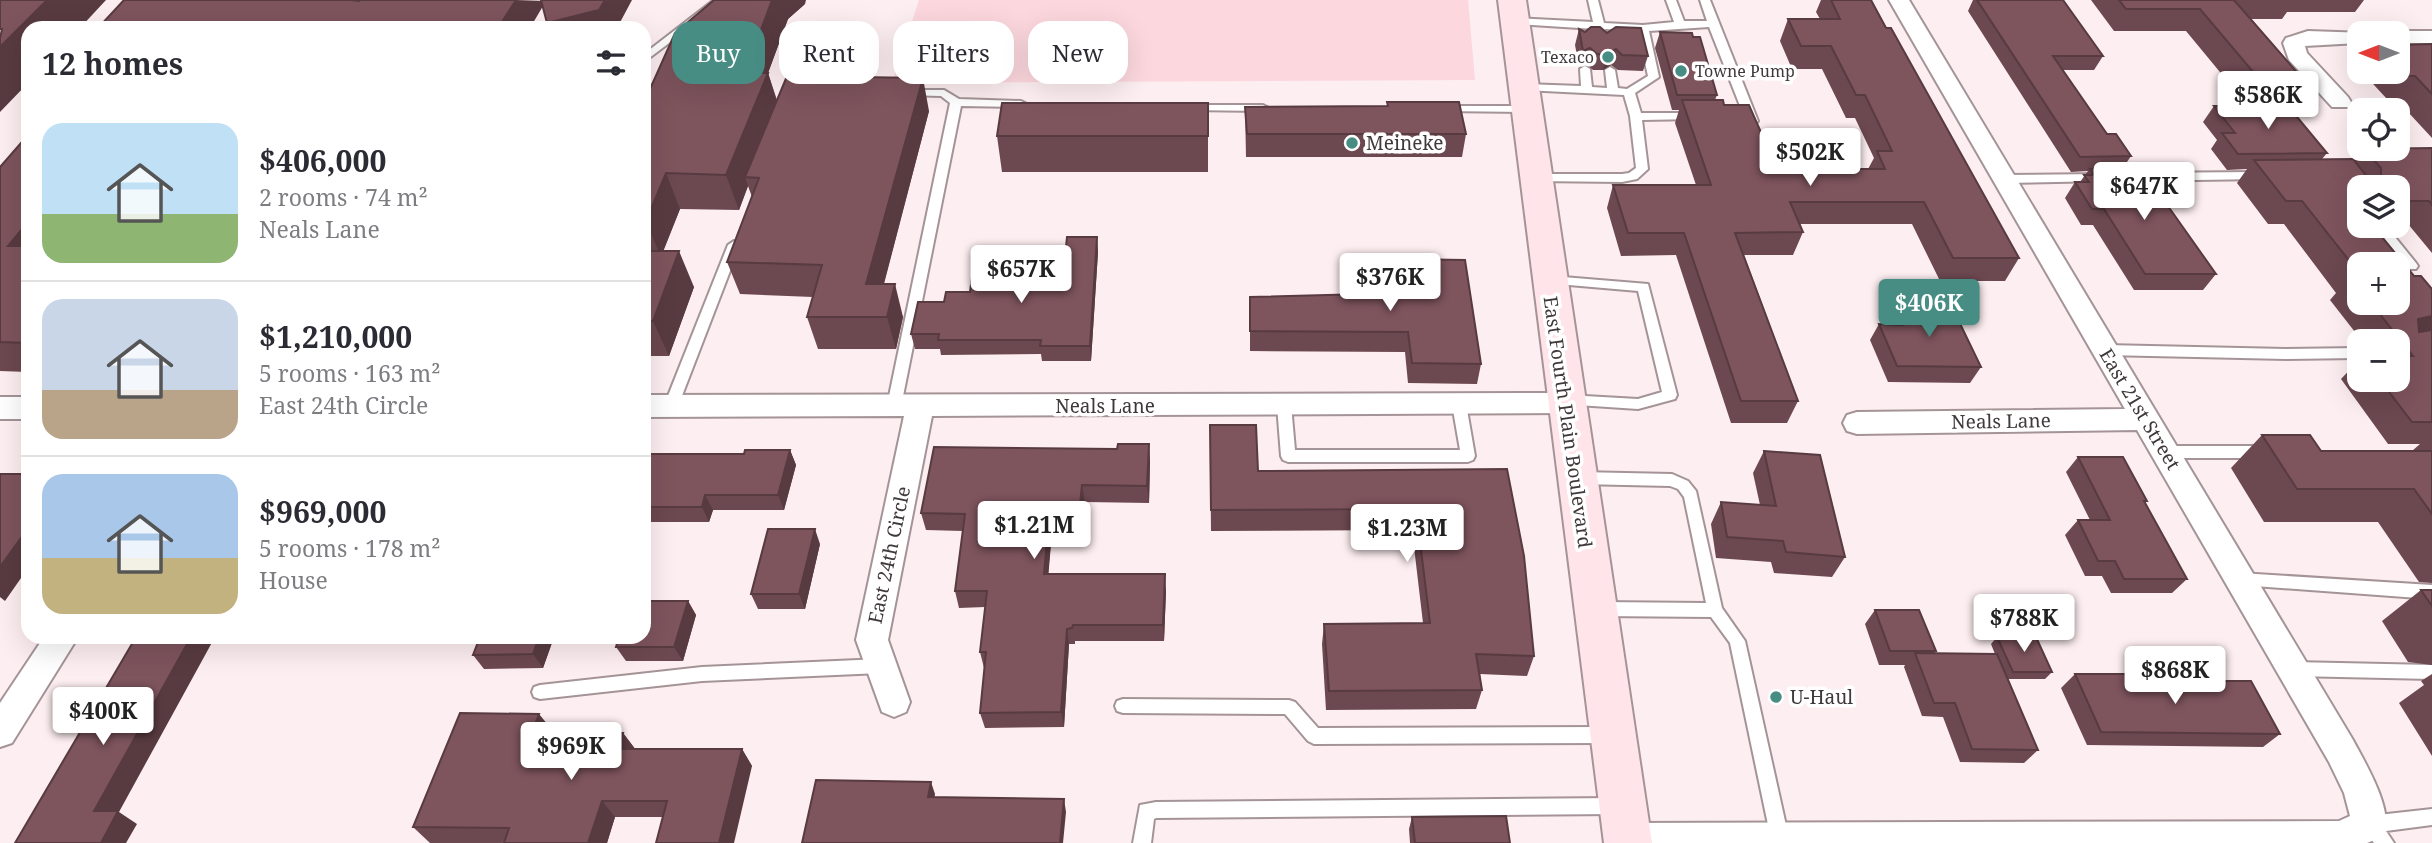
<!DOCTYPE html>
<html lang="en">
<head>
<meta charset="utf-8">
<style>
  :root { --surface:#fff; --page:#f2f2f3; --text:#2b2b33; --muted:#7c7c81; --line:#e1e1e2; --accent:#488d84 }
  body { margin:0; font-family:"Noto Serif",serif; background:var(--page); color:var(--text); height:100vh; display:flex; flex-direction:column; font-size:26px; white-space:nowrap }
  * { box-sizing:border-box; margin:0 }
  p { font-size:23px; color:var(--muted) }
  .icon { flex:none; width:38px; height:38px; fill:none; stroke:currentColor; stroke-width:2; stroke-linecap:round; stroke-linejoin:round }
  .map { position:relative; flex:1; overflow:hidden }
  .side { position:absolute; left:21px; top:21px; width:630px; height:623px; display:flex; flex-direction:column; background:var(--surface); border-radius:21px; box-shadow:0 7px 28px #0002 }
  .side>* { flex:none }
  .banner { position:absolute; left:672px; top:21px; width:665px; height:63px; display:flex; gap:14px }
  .needle { width:46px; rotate:270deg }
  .controls { position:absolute; left:2347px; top:21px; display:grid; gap:14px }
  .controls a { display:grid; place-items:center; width:63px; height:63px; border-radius:14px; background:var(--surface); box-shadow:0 7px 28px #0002; font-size:35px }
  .price { position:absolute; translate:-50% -60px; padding:0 16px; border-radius:7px; background:#fff; color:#222; font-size:23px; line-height:46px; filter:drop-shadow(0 2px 4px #0008) }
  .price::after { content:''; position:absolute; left:50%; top:42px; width:21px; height:16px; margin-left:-10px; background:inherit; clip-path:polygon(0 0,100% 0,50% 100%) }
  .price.selected { background:var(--accent); color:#fff }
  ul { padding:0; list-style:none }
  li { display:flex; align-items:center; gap:21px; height:175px; padding:0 21px }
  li+li { border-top:2px solid var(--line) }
  li span { display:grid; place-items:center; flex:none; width:196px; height:140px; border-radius:21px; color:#555 }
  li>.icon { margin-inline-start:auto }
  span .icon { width:84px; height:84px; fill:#fffc; stroke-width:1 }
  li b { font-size:30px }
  h2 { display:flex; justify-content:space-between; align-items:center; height:84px; padding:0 21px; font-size:30px }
  .tag { padding:0 24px; border-radius:21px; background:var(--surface); box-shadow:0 7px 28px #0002; font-size:24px; line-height:63px }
  .tag.selected { background:var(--accent); color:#fff }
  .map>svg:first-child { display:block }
</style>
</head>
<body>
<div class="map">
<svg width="2432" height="843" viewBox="0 0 2432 843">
  <rect width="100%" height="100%" fill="#fdeef1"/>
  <path fill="#fcd7de" d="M919,0H1468L1475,80L892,83Z"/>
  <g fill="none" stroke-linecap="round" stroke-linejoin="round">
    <defs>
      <path id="service" d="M714,0H726L644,62V54Z
        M1588,0H1598L1604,23L1643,25L1674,22L1666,0H1676L1684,21H1707L1700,0H1710L1758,121L1756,123H1748L1746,121L1709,27L1649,31L1659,77L1635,93L1641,113H1694L1700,117L1698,119L1642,120L1648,169L1637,179L1622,182L1532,181V175L1536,174H1622L1629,173L1636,168L1630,116L1624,95L1522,90L1516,87L1522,84L1581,86L1580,69L1585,66L1590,69L1592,87L1607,88L1605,70L1610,67L1615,70L1618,88L1627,89L1648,76L1638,31L1605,29L1606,33L1601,36L1597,35L1595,29L1514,24L1509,21L1514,18L1593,22Z
        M909,90H944L959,99L1021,101L1027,104L1021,107L961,106L901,406L894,411L887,406L950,103L941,96L905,95V91Z
        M1192,105H1263L1269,108L1263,111L1188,110V106Z
        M1444,106H1526L1532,109L1526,112L1440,111V107Z
        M2259,172L2265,176L2263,179L2129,181L2123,177L2129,173Z
        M2102,174L2106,175V181L2005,183L1999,179L2005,175Z
        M2374,226H2386L2416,263L2418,266L2416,269H2408Z
        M734,241L740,245L678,406L671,411L666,410L664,406L728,245Z
        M1551,276L1648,284L1677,395L1675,399L1638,409L1562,404L1560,400L1562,396L1567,395L1638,399L1662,392L1638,291L1546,283L1545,280L1546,277Z
        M2105,345L2286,349L2359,348V358L2286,359L2105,355L2098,350Z
        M1459,399L1466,404L1475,456L1473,460L1468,462H1288L1283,460L1281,456L1277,405L1279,401L1284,400L1291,405L1295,450H1460L1452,404Z
        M2165,446H2263L2268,448L2270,452L2268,456L2263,458H2165L2160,456L2158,452L2160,448Z
        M1579,472L1672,474L1688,481L1696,491L1722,608L1745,641L1789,839L1787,843H1773L1771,839L1730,643L1711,617L1599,616L1593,614L1591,609L1593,604L1599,602L1706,603L1684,497L1678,489L1670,486L1579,484L1574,482L1572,478L1574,474Z
        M2240,573L2432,585V599L2240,585L2235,584L2232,579L2235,574Z
        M881,659L887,661L889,666L887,671L881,673L702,681L540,699L534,697L532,692L534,687L540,685L702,667Z
        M2293,662L2432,665V679L2293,676L2287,674L2285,669L2287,664Z
        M1123,699L1289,700L1295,702L1318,728L1607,727L1613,730L1615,735L1613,740L1607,743L1314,744L1308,741L1285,714L1123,713L1117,711L1115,706L1117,701Z
        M1616,798L1622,800L1625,806L1622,812L1616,814L1156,818L1154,819L1151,843H1133L1140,805L1156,802Z
        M2432,809V825L2386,831L2394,843H2374L2360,824L2363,818L2369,816Z"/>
      <path id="minor" d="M1889,0H1909L2353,740C2363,759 2397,815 2382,835C2379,838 2372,841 2367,843H1611L1615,828L1627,823L2339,821L2350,816L2344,793L2329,762L2137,430L1857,434L1847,431L1843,423L1847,415L1857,412L2125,409Z
        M2308,31L2367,33H2359V43L2305,46L2307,53L2348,97L2351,102L2348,107H2332L2289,60L2283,43L2286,38Z
        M2398,31H2432V43H2398V33H2390Z
        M1565,393L1575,396L1579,403L1575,410L1565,413L932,416L888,640L910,702L906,712L894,717L882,712L856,640L904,416L644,417V395Z
        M0,397H28V419H0Z
        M44,637H78L12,743L0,747V703Z"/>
      <path id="secondary" d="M1498,0H1526L1652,843H1604Z"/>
    </defs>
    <use href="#service" stroke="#a49497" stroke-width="4"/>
    <use href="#minor" stroke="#a49497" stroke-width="4"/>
    <use href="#secondary" stroke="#a49497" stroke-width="4"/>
    <use href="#service" fill="#fff" fill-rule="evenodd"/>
    <use href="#minor" fill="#fff" fill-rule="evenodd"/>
    <use href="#secondary" fill="#ffe4ea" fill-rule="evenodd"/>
  </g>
  <path fill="#6c4850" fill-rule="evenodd" d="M1821,0H1871L2019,258L2005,281H1940L1912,224H1800L1803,232L1793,255H1744L1798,401L1787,423H1731L1676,255L1621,256L1607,208L1613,185H1696L1675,123L1679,110H1672L1655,48L1660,32L1717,95L1715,100L1724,105L1777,169H1868L1874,158L1855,118H1846L1822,69H1792L1780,41L1788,19H1820L1816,12Z
    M1973,0H2063L2103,56L2094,70H2063L2107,134L2131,156L2123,168L2216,274L2203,290H2134L2093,225H2081L2065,198L2075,182H2080L2088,171L2071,172L1968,11Z
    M2091,0H2364L2355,12H2287L2282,19H2251L2314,92L2298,113H2294L2327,153L2322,159L2354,160L2364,149L2432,148V253L2408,224H2398V187H2359V226L2414,276L2432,289V583L2419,582L2378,522H2264L2231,468L2262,435L2321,451H2412L2420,444H2388L2341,379L2359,360V380H2398V341H2362L2330,300L2336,293L2284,224H2268L2237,183L2247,169L2227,170L2211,149L2217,140L2203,122L2214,106H2248L2186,31H2114ZM2359,264L2398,303H2359Z
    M805,4L788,19L768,73L777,100L929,111L884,284L903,317L896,349H818L807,317L813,297L740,294L727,262L752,197L748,186L739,210L680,209L663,251L694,287L669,356H644V70L651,88Z
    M1579,29L1585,32L1607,33L1648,56L1643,71L1618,70L1611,65L1603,70H1593L1586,64L1579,66L1575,45Z
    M2432,44V138L2396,99H2387L2362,72H2398V45Z
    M1387,102L1466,134L1462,157H1246L1245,107L1387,106Z
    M1208,103V172H1002L997,136Z
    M28,135V372L0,371V167Z
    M1097,237L1098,252L1091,361H1042L1041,354L941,355L940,349H915L911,334L944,302L970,292L1063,276Z
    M1399,259L1481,364L1477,384L1408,383L1405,352L1250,351V297L1398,293L1397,279Z
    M1895,307L1981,367L1970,383L1888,382L1870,340L1879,324H1887L1886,322Z
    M1210,425L1258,471L1507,469L1534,656L1527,676L1480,674L1482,690L1476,709L1326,710L1322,644L1324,624L1423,623L1412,530L1211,531Z
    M1149,444L1150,462L1149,503L1085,502L1082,532H1052L1048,574L1166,591L1164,641H1075V644H1069L1064,727L985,728L980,713L985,668H984L980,652L985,607L959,608L955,591L963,531L926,530L921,513L1117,449Z
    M790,450L796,465L784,510H713L709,522H644V454H744Z
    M1764,451L1845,557L1832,577L1774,573L1771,562L1716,558L1711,524L1721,502L1760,505L1753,473Z
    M2078,457L2147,501L2145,503L2187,579L2172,593H2111L2102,576H2085L2065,535L2078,520H2090L2066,472Z
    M820,544L805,609H758L751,594Z
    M2421,590H2432V665L2408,662L2382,621Z
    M688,601L696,615L683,661H626L616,647Z
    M1875,610L1936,651L1934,654H1995L1991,644L1997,637L2052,672L2045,679H2008L2038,750L2024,763L1960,762L1943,717L1922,716L1904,667L1905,665H1879L1865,624Z
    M554,637L543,668L484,669L473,655Z
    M2075,674L2145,681L2280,734L2263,747L2087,745L2061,688Z
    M2432,674V756L2399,703L2424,685L2421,681Z
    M553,731L623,733L635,749H742L752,766L663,817H615L607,843H430L413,827Z
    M1412,817L1510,843H1410L1409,829Z"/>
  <path fill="#583b41" d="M47,0H106L80,28H28V83L0,112V47Z
    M516,0L546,1L530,28H498Z
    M605,0H632L617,28H549L547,23Z
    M772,0H806L805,4L788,19L768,73L779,109L745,177L748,186L739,210L726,175L745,73Z
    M1590,48L1586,64L1579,66L1583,51Z
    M1616,49L1611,65L1603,70L1607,54Z
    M923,78L929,111L875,317L866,284Z
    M666,173L680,209L661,257L646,221Z
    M28,222V268L8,246Z
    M1097,237L1098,252L1091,361L1090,346Z
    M679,251L694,287L669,356L653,321Z
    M895,284L903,317L896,349L887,317Z
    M2432,316V332L2401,340L2418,319Z
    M1149,444L1150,462L1149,503L1147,486Z
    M790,450L796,465L784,510L778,495Z
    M1082,485L1085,502L1082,532L1079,515Z
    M705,495L713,510L709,522L702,507Z
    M1049,515L1052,532L1047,591L1044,574Z
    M28,528V568L5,601L0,597V567Z
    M815,529L820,544L805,609L799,594Z
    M1165,574L1166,591L1164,641L1163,625Z
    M688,601L696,615L683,661L674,647Z
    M1067,629L1069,644L1064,727L1061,712Z
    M191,637H215L119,812L137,824L126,843H101L94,811Z
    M539,637H554L543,668L533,654Z
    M539,714L553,731L546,749L532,732Z
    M623,733L636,750L618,749Z
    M742,749L752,766L734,843H719Z
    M931,782L935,794L933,810L928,797Z
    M1064,799L1066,812L1063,843H1060Z
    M602,801L615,817L607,843H588Z"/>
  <path fill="#7e545d" stroke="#583b41" stroke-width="2" d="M0,0H47L0,47V38L2,29H0Z
    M124,0H351L359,1L360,0H516L498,28H98Z
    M541,0H605L599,10L547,23Z
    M714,0H772L745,73H768L726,175L666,173L646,221H644V126L646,121H644V71L650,89L675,33Z
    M1831,0H1871L1886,28H1891L2019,258H1953L1924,202H1790L1803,232L1735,233L1798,401H1741L1684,233H1628L1613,185H1711L1682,100H1723L1724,105H1749L1777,169H1885L1877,151H1892L1865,95H1856L1831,46H1801L1788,19H1840Z
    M1977,0H2063L2103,56H2053L2107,134H2116L2131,156L2080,157Z
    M2119,0H2234L2314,92H2270L2200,9H2126Z
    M1591,27H1600L1607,33L1616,27L1641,28L1648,56L1622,55L1616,49L1607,54H1597L1590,48L1583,51L1579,29L1585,32Z
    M1660,32L1692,33L1693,37H1700L1717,95H1677Z
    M2432,44V94L2415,76H2406L2398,68V45Z
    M787,76L923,78L866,284H895L887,317H807L822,265L727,262L759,178L745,177Z
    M1387,102H1459L1466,134H1247L1245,107L1388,106Z
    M1002,103H1208V136H997Z
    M2214,106H2288L2327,153L2238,154L2222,133H2235Z
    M28,135V222L8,246H28V343L0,342V167Z
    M2432,148V205L2429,201H2398V187H2359V201H2352L2359,209V226H2373L2414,276H2421L2432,289V316L2418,319L2419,332L2432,330V422H2412L2380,380H2398V356H2413L2371,303H2398V264H2359V273L2302,201H2286L2254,160L2353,159L2372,183L2378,185L2381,182V168L2364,149Z
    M2141,168L2216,274H2145L2104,209H2092L2075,182H2089L2084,175H2094L2090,169Z
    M1067,237H1097L1090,346H1040L1041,340H938L939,334H911L918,302H944L946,292H970L972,277L1063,276Z
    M644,251H679L653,321H644Z
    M1399,259L1465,260L1481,364L1412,363L1408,332L1250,331V297L1403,293Z
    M2351,277H2359V287Z
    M1895,307H1952L1981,367L1897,366L1879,324L1903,325Z
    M1210,425H1256L1258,471L1507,469L1524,556L1534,656L1476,654L1482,690L1329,691L1324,624L1430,623L1416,509L1211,510Z
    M2262,435H2310L2321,451H2432V514L2414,489H2297Z
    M1118,444H1149L1147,486L1082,485L1079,515H1049L1044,574H1165L1163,625H1073L1072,628L1067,629L1061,712L980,713L986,652H980L987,591H955L965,514L921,513L934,447L1117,449Z
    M745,450H790L778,495H705L702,507H644V454H744Z
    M1764,451L1820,455L1845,557L1786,552L1783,541L1727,537L1721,502L1776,506Z
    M2078,457H2123L2147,501H2144L2187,579H2124L2115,561H2098L2078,520H2110Z
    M0,474H28V528L0,567Z
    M768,529H815L799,594H751Z
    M2421,590H2432V606Z
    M644,601H688L674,647H616L619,637H644Z
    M1875,610H1919L1936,651H1890Z
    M136,637H191L94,811H118L101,843H15Z
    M480,637H539L533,654L473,655Z
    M1997,637H2036L2052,672H2013Z
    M1915,653L1997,654L2038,750L1972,749L1955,703H1934Z
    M2075,674H2141L2145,681H2251L2280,734L2101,732Z
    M460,713L539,714L532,732L623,733L618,749H742L719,843H656L667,801H602L588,843H504L509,828L413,827Z
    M816,780L931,782L928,797L1064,799L1060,843H802Z
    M1506,816L1510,843H1415L1412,817Z"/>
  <g fill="#488d84" stroke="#fff" stroke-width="2.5">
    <circle cx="1608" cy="57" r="7"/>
    <circle cx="1681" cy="71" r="7"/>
    <circle cx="1352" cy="143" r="7"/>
    <circle cx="1776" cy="697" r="7"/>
  </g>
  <g text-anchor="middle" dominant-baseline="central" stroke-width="7" stroke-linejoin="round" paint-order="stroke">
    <g font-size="16" fill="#40393a" stroke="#fff" text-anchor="end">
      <text x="1594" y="57">Texaco</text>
      <text x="1695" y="71" text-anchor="start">Towne Pump</text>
    </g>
    <g font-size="19" fill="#40393a" stroke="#fff" text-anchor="start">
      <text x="1366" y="143">Meineke</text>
      <text x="1790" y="697">U-Haul</text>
    </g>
    <g font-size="19" fill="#40393a" stroke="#fff">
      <text x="1105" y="406">Neals Lane</text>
      <text transform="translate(2140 409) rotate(59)">East 21st Street</text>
      <text transform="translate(2001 421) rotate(-1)">Neals Lane</text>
      <text transform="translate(1568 422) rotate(82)">East Fourth Plain Boulevard</text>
      <text transform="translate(889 555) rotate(-78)">East 24th Circle</text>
    </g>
  </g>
</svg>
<div class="controls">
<a><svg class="needle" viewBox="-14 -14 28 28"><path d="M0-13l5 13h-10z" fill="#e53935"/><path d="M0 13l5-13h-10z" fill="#7c7c81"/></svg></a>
<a><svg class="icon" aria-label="locate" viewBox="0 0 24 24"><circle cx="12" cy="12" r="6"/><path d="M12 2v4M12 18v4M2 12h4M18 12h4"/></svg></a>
<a><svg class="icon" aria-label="layers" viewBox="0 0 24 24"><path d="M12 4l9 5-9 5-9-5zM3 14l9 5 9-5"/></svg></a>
<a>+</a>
<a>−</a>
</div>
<b class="price" style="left:2268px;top:131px">$586K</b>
<b class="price" style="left:1810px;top:188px">$502K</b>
<b class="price" style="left:2144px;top:222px">$647K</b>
<b class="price" style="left:1021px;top:305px">$657K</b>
<b class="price" style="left:1390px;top:313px">$376K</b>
<b class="price selected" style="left:1929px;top:339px">$406K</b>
<b class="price" style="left:1034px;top:561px">$1.21M</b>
<b class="price" style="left:1407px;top:564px">$1.23M</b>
<b class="price" style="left:2024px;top:654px">$788K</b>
<b class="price" style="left:2175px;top:706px">$868K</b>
<b class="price" style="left:103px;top:747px">$400K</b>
<b class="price" style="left:571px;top:782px">$969K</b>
<div class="banner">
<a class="tag selected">Buy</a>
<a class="tag">Rent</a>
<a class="tag">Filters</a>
<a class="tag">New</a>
</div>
<section class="side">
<h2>12 homes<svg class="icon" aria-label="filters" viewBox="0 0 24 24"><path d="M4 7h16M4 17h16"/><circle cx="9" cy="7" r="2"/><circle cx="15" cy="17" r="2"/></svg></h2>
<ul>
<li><span style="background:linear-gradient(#bfe0f5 65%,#8fb573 0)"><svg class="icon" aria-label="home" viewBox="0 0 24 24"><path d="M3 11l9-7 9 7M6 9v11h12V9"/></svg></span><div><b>$406,000</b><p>2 rooms · 74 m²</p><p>Neals Lane</p></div></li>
<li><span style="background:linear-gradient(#c9d6e8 65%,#b9a48a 0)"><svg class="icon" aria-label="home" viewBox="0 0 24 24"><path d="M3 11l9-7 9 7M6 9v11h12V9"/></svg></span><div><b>$1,210,000</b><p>5 rooms · 163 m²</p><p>East 24th Circle</p></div></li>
<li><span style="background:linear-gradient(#a9c7e8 60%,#c2b280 0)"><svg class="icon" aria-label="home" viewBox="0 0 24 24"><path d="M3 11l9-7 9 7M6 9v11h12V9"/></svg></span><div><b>$969,000</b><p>5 rooms · 178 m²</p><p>House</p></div></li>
</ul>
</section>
</div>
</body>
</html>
